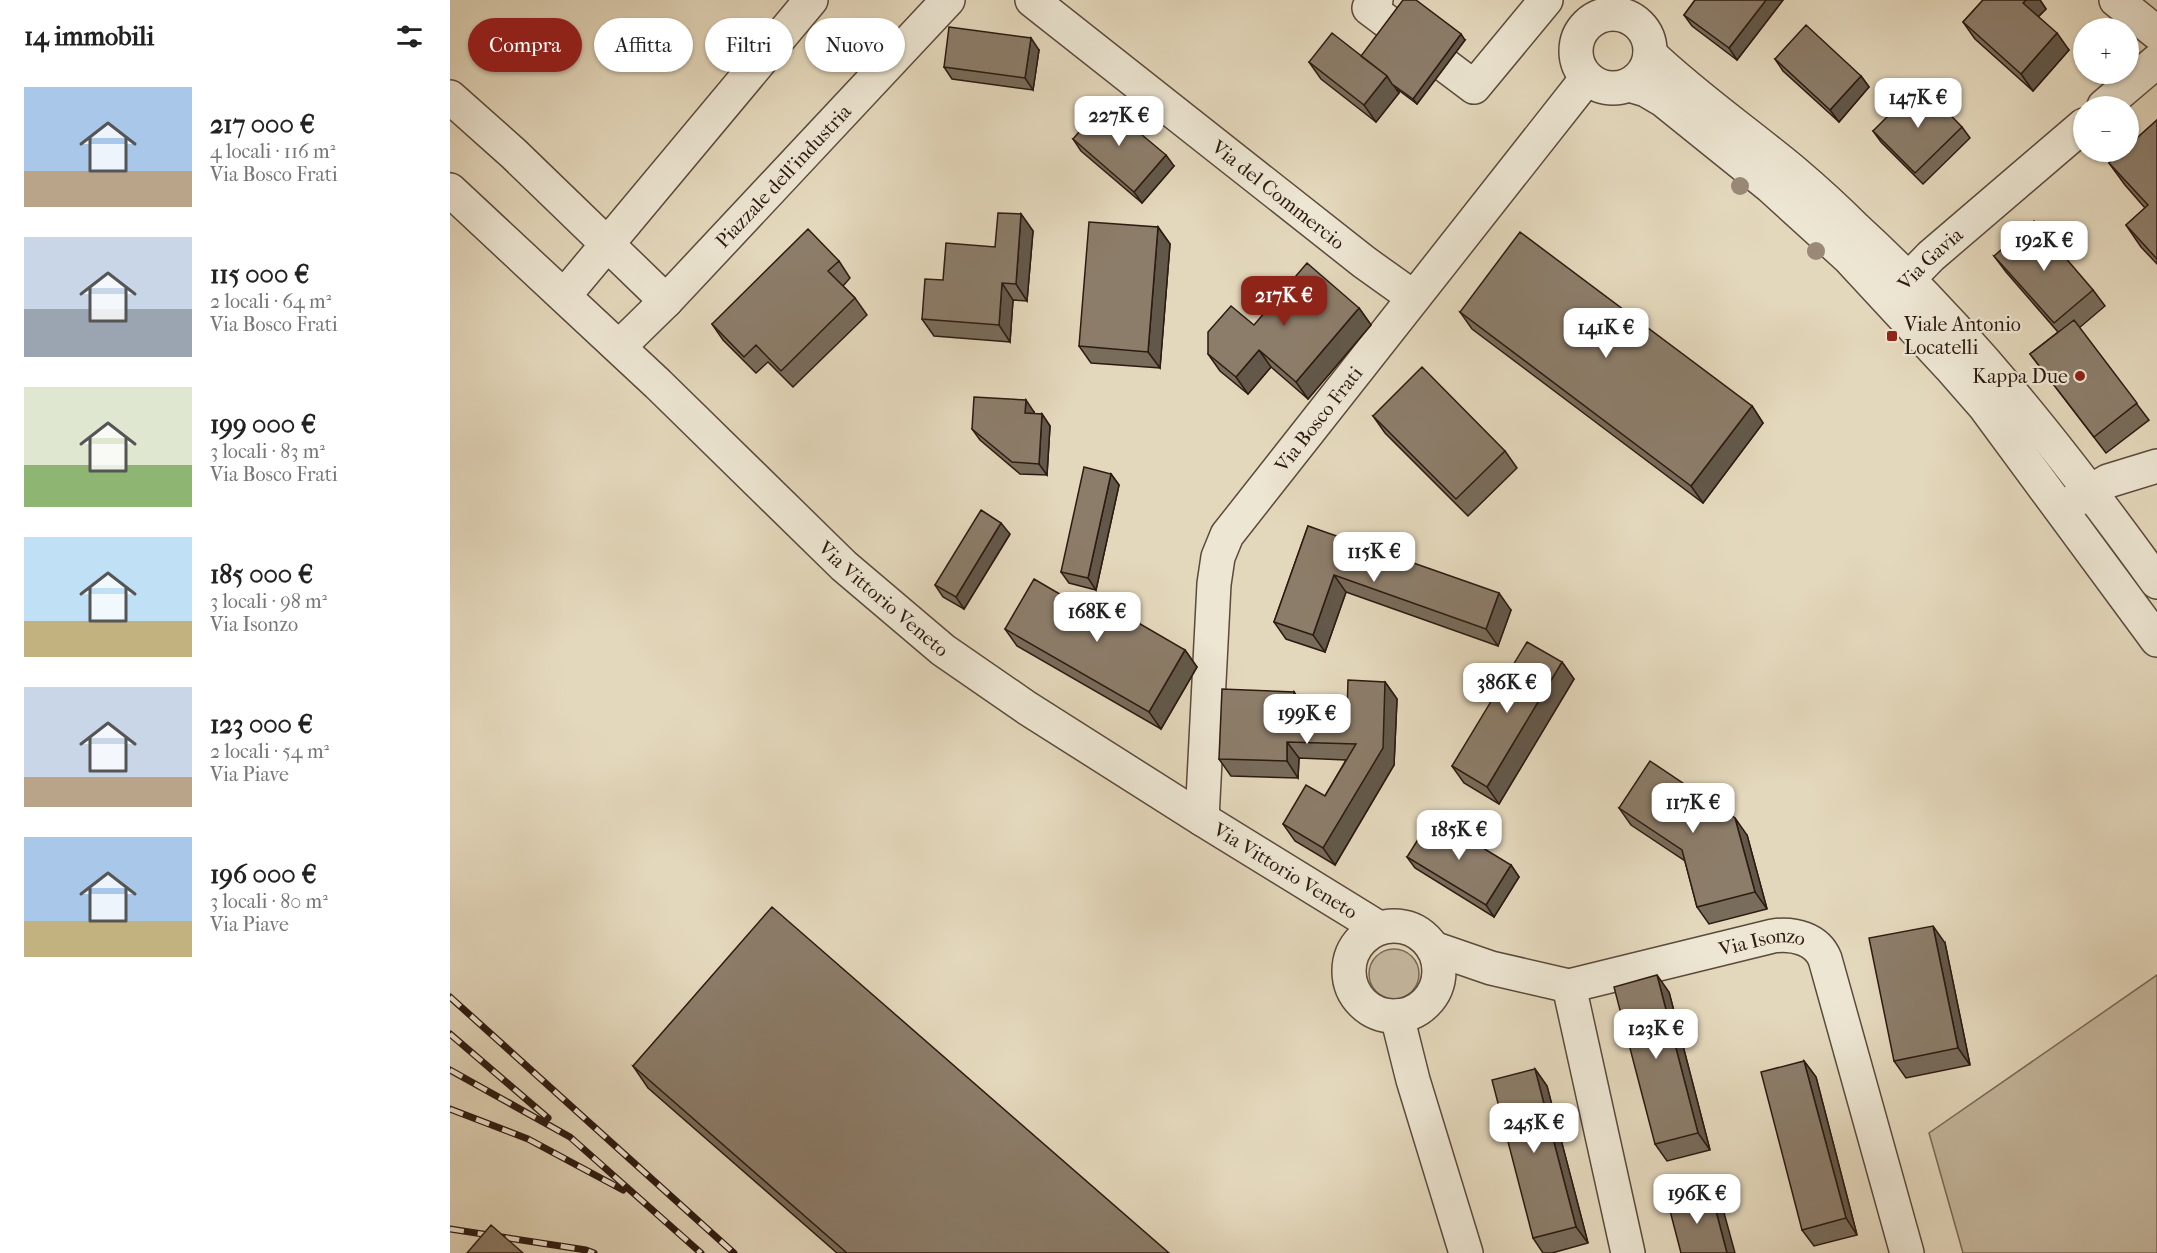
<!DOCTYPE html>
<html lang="it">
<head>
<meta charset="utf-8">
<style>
  :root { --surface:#fff; --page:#f2f2f2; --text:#222; --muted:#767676; --accent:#8f2418 }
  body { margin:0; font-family:"IM FELL French Canon",serif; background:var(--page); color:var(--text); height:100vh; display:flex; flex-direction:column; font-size:22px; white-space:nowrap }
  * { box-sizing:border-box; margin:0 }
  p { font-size:20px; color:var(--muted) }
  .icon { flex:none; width:33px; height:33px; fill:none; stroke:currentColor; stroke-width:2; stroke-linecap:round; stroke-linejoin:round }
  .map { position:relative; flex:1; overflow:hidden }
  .drawer { display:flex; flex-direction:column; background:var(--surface); width:450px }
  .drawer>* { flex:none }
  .guide { position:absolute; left:18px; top:18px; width:570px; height:54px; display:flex; gap:12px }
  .fabs { position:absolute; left:1623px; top:18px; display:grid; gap:12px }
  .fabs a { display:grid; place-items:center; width:66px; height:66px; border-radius:50%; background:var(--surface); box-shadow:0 2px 4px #0004; font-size:30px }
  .price { position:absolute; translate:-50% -51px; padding:0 14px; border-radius:12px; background:#fff; color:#222; font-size:20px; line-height:39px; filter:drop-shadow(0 2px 3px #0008) }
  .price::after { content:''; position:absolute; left:50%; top:36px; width:18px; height:14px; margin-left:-9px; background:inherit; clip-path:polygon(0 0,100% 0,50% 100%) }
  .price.active { background:var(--accent); color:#fff }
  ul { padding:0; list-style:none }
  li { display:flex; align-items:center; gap:18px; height:150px; padding:0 24px }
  li span { display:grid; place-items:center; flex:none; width:168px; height:120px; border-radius:0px; color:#555 }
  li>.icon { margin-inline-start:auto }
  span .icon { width:72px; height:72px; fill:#fffc; stroke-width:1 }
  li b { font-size:26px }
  h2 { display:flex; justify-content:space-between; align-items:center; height:72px; padding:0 24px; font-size:26px }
  .chip { padding:0 21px; border-radius:27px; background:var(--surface); box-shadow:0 2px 4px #0004; font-size:21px; line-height:54px }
  .chip.active { background:var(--accent); color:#fff }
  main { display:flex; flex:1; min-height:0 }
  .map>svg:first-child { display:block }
</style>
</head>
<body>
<main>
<section class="drawer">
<h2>14 immobili<svg class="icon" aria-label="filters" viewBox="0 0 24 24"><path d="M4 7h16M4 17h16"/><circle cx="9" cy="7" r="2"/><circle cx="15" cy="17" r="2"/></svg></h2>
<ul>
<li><span style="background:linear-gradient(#a9c7e8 70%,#b9a48a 0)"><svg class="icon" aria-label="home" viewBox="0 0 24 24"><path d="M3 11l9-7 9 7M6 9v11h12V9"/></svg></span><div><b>217 000 €</b><p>4 locali · 116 m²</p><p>Via Bosco Frati</p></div></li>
<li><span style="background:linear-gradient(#c9d6e8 60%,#9aa5b1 0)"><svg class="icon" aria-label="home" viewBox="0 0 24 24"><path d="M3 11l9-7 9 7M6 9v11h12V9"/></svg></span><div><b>115 000 €</b><p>2 locali · 64 m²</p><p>Via Bosco Frati</p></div></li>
<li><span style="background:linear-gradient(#dfe7d0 65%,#8fb573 0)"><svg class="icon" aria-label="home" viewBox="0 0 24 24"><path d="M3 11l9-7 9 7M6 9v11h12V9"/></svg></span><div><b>199 000 €</b><p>3 locali · 83 m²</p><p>Via Bosco Frati</p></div></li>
<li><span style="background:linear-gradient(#bfe0f5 70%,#c2b280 0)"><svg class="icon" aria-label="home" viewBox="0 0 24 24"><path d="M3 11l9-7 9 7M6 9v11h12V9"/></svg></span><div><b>185 000 €</b><p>3 locali · 98 m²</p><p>Via Isonzo</p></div></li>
<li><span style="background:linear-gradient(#c9d6e8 75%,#b9a48a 0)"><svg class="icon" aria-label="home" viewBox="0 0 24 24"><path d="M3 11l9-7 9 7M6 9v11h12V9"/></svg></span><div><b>123 000 €</b><p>2 locali · 54 m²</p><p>Via Piave</p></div></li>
<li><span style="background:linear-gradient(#a9c7e8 70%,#c2b280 0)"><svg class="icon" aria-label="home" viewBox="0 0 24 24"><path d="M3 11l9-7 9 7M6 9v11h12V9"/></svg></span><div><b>196 000 €</b><p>3 locali · 80 m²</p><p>Via Piave</p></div></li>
</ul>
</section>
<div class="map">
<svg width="1707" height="1253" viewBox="0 0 1707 1253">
  <rect width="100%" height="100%" fill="#e4d8bc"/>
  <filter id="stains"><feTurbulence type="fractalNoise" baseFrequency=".00333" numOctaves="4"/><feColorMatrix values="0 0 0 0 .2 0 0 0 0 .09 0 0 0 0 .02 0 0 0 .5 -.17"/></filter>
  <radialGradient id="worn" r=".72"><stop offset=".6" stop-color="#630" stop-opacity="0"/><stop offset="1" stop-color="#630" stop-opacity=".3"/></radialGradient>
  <path fill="#c5b89f" stroke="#796958" stroke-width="1.5" d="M919 974a25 25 0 1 1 50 0a25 25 0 1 1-50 0Z
    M1707,975V1253H1513L1479,1133Z"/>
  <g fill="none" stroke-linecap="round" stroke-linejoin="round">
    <defs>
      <g id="minor">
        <path id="s1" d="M582,0L914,262L963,297"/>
        <path d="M926,0L919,8L1024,87L1096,0"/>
        <path d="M1666,0L1707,33"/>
        <circle cx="1163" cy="51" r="37"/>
        <path d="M1200,54C1245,97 1296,132 1344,172C1364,189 1385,208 1404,227C1519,332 1616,456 1707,582"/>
        <path d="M1179,85L1196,90L1213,100L1321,187L1399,258L1500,367L1535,407L1707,640"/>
        <path d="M0,97L64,154L216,301"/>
        <path d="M1654,106L1707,61"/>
        <path id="s2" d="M0,190L208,384L394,566L493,650L577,708L752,819L929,928"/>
        <path id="s3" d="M1443,295L1481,256L1634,125"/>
        <path d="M114,296L361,0"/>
        <path id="s4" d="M169,347L216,301L498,0"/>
        <path d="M1621,503L1658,481L1707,466"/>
        <path id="s5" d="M752,819L764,584L768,557L777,535L1137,78"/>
        <circle cx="944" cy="971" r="45"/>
        <path id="s6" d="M983,948L1041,968L1119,986L1323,936C1344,933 1367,939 1375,959L1457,1253"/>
        <path d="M1119,986L1178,1253"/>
        <path d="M947,1016L963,1080L1016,1253"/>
      </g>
    </defs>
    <use href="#minor" stroke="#5b4a3c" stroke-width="36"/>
    <use href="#minor" stroke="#ede6d3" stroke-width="33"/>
    <defs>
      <path id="rail" d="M0,997L284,1253
        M0,1034L98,1118
        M0,1070L120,1137L251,1253
        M0,1109L78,1139L173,1190
        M0,1229L136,1250L144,1253"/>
    </defs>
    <use href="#rail" stroke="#2d1a11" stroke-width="7"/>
    <use href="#rail" stroke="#ede6d3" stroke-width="4.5" stroke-dasharray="14" stroke-linecap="butt"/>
  </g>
  <g fill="#998976">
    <circle cx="1290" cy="186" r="9"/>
    <circle cx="1366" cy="251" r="9"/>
  </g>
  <path fill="#786c5b" stroke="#2d1a11" stroke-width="1.5" d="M1245,0H1333L1287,60L1242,26L1234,15Z
    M1533,0H1590L1596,9L1588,17L1619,50L1583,91L1525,39L1513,22Z
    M1015,40L967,104L947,89L949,93L926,122L871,79L859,62L911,56Z
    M589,50L583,90L502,79L494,67Z
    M1325,59L1411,76L1419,87L1389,122L1333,71Z
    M1707,120V264L1691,247L1676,225L1695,208L1675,185L1659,163Z
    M1512,127L1520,138L1473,184L1431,142L1423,131Z
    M623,139L724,166L692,203L631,151Z
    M571,214L583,231L577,301L563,300L560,342L484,336L472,319L545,247Z
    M708,227L720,244L710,368L641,363L629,346Z
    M1544,256L1643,290L1655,306L1629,328L1699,420L1656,453L1580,354L1608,332L1556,272Z
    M389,261L400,278L393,286L405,298L417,315L343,387L318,362L306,373L273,340L262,324Z
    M909,308L921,325L858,399L821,367L798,394L770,371L758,354L804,325Z
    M1010,312L1302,406L1313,423L1253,503L1022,329Z
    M584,412V414H592L600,426L597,475L570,474L530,440L522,429Z
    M923,416L1055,451L1067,468L1018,516L935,433Z
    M661,474L669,485L646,590L619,583L611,572Z
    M858,526L1061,610L1048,646L896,592L875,652L836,639L824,622Z
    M560,534L514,609L493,597L485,585Z
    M637,610L735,650L747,667L711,729L567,646L555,629Z
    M1112,662L1124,679L1049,804L1014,783L1002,766Z
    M935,682L947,699L944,765L885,865L845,841L833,824L875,796L896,760L849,758L848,778L781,776L769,759L844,692L855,709V711L897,713Z
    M1169,808L1297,835L1317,909L1259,924L1247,907L1235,861L1181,825Z
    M957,857L1061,865L1069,877L1044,917L965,868Z
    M1495,943L1520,1065L1456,1078L1444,1061Z
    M1219,992L1260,1150L1217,1161L1205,1144Z
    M1354,1061L1366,1077L1407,1235L1364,1246L1352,1230Z
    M183,1066L719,1253H387L198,1088Z
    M1085,1069L1097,1086L1138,1243L1102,1253H1093L1083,1238Z"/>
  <path fill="#62584a" stroke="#2d1a11" stroke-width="1.5" d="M1316,0H1333L1287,60L1279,48Z
    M1576,0H1590L1596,9L1585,20L1573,3Z
    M1607,33L1619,50L1583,91L1571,74Z
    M1011,34L1015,40L967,104L963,99Z
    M581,38L589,50L583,90L575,78Z
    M937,76L949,93L926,122L914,105Z
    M1411,76L1419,87L1389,122L1380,110Z
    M716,155L724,166L692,203L684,192Z
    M571,214L583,231L577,301L566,284Z
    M708,227L720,244L710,368L698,352Z
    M552,283L563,300L560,342L549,325Z
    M909,308L921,325L858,399L846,382Z
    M809,350L821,367L798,394L786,377Z
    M576,400L584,412L583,425L575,413Z
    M1302,406L1313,423L1253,503L1241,486Z
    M592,414L600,426L597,475L589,464Z
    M661,474L669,485L646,590L638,578Z
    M551,523L560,534L514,609L506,597Z
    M884,575L896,592L875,652L863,635Z
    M1049,593L1061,610L1048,646L1036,629Z
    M735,650L747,667L711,729L699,712Z
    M1112,662L1124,679L1049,804L1037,787Z
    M935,682L947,699L944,765L885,865L873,848Z
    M844,692L855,709V727L843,711Z
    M837,742L849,758L848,778L837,761Z
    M1285,818L1297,835L1317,909L1305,892Z
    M1061,865L1069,877L1044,917L1036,905Z
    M1483,926L1495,943L1520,1065L1508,1048Z
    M1207,975L1219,992L1260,1150L1248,1133Z
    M1354,1061L1366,1077L1407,1235L1396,1218Z
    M1085,1069L1097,1086L1138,1243L1126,1227Z
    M1261,1192L1273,1209L1285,1253H1277Z"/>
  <path fill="#8c7d6a" stroke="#2d1a11" stroke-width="1.5" d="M953,0H966L1011,34L963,99L942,84L937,76L911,56Z
    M1245,0H1316L1279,48L1234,15Z
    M1533,0H1576L1573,3L1607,33L1571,74L1513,22Z
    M1356,25L1411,76L1380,110L1325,59Z
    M499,27L581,38L575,78L494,67Z
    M882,33L937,76L914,105L859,62Z
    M1470,84L1512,127L1465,173L1423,131Z
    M654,103L716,155L684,192L623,139Z
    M1707,120V259L1676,225L1698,205L1659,163L1672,152H1678V146Z
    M548,213L571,214L566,284L552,283L549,325L472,319L475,279L493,280L496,243L545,247Z
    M1584,221L1643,290L1604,323L1544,256Z
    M639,222L708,227L698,352L629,346Z
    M358,229L389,261L378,271L405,298L331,371L306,345L294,357L262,324Z
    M1070,232L1302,406L1241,486L1010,312Z
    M857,263L909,308L846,382L809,350L786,377L758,354V332L781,306L804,325Z
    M1624,320L1687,403L1644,437L1580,354Z
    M972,367L1055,451L1006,499L923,416Z
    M524,397L576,400L575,413L592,414L589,464L562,462L522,429Z
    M634,467L661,474L638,578L611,572Z
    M531,510L551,523L506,597L485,585Z
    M858,526L1049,593L1036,629L884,575L863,635L824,622Z
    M584,579L637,610L644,597L735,650L699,712L555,629Z
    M1077,642L1112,662L1037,787L1002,766Z
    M898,680L935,682L933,748L873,848L833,824L856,785L875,796L906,744L837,742V761L769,759L772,689L844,692L843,711L897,713Z
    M1200,761L1285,818L1305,892L1247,907L1232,850L1169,808Z
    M982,817L1061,865L1036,905L957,857Z
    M322,907L719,1253H397L183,1066Z
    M1483,926L1508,1048L1444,1061L1419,938Z
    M1207,975L1248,1133L1205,1144L1164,987Z
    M1354,1061L1396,1218L1352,1230L1311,1072Z
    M1085,1069L1126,1227L1083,1238L1042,1080Z
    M1261,1192L1277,1253H1231L1218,1203Z
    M41,1225L73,1253H17Z"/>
  <g fill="#8f2418" stroke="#ede6d3" stroke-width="2">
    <rect x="1436" y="330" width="12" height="12" rx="3"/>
    <circle cx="1630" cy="376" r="6"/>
  </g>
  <g text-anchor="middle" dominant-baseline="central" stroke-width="4.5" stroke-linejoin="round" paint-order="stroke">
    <g font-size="20" fill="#2d1a11" stroke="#ede6d3">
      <text stroke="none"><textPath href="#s4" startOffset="237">Piazzale dell'industria</textPath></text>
      <text stroke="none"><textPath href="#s1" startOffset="314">Via del Commercio</textPath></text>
      <text stroke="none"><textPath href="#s3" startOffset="52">Via Gavia</textPath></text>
      <text stroke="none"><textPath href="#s5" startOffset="434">Via Bosco Frati</textPath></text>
      <text stroke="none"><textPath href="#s2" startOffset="596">Via Vittorio Veneto</textPath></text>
      <text stroke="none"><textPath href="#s2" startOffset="1082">Via Vittorio Veneto</textPath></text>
      <text stroke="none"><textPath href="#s6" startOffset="340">Via Isonzo</textPath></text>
    </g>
    <g font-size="20" fill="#2d1a11" stroke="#ede6d3" text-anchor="start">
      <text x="1454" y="324">Viale Antonio<tspan x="1454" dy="23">Locatelli</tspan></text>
      <text x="1618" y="376" text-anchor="end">Kappa Due</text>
    </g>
  </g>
  <rect width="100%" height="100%" filter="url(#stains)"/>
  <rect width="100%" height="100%" fill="url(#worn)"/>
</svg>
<div class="fabs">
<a>+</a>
<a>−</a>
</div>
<b class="price" style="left:1468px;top:129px">147K €</b>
<b class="price" style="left:669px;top:147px">227K €</b>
<b class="price" style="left:1594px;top:272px">192K €</b>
<b class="price active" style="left:834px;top:327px">217K €</b>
<b class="price" style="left:1156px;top:359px">141K €</b>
<b class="price" style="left:924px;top:583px">115K €</b>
<b class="price" style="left:647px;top:643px">168K €</b>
<b class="price" style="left:1057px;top:714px">386K €</b>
<b class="price" style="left:857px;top:745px">199K €</b>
<b class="price" style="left:1243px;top:834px">117K €</b>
<b class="price" style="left:1009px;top:861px">185K €</b>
<b class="price" style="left:1206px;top:1060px">123K €</b>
<b class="price" style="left:1084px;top:1154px">245K €</b>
<b class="price" style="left:1247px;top:1225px">196K €</b>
<div class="guide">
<a class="chip active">Compra</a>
<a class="chip">Affitta</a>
<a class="chip">Filtri</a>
<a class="chip">Nuovo</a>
</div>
</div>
</main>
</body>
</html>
